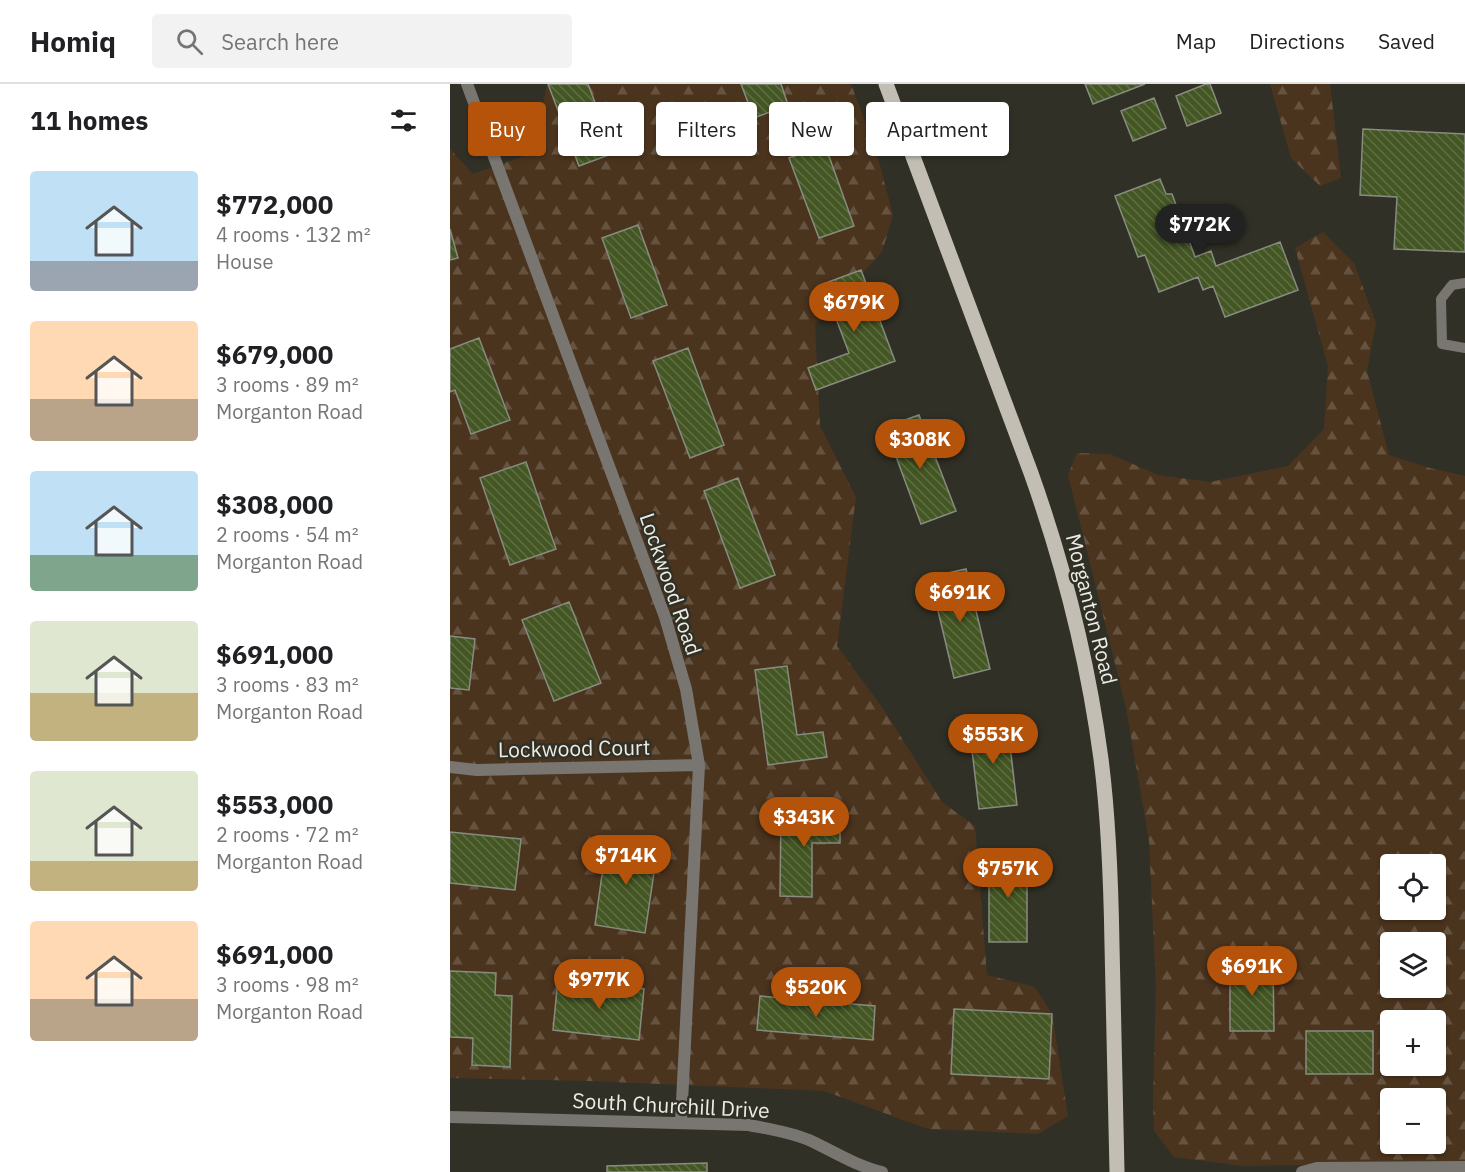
<!DOCTYPE html>
<html lang="en">
<head>
<meta charset="utf-8">
<style>
  :root { --surface:#fff; --page:#f2f2f2; --text:#202124; --muted:#757577; --line:#e0e0e0; --accent:#b45309 }
  body { margin:0; font-family:"IBM Plex Sans",sans-serif; background:var(--page); color:var(--text); height:100vh; display:flex; flex-direction:column; font-size:22px; white-space:nowrap }
  * { box-sizing:border-box; margin:0 }
  p { font-size:20px; color:var(--muted) }
  .icon { flex:none; width:33px; height:33px; fill:none; stroke:currentColor; stroke-width:2; stroke-linecap:round; stroke-linejoin:round }
  .map { position:relative; flex:1; overflow:hidden }
  .sheet { display:flex; flex-direction:column; background:var(--surface); width:450px }
  .sheet>* { flex:none }
  .top-card { position:absolute; left:18px; top:18px; width:570px; height:54px; display:flex; gap:12px }
  .controls { position:absolute; left:930px; top:770px; display:grid; gap:12px }
  .controls a { display:grid; place-items:center; width:66px; height:66px; border-radius:6px; background:var(--surface); box-shadow:0 2px 4px #0004; font-size:30px }
  .price { position:absolute; translate:-50% -51px; padding:0 14px; border-radius:21px; background:var(--accent); color:#fff; font-size:20px; line-height:39px; filter:drop-shadow(0 2px 3px #0008) }
  .price::after { content:''; position:absolute; left:50%; top:36px; width:18px; height:14px; margin-left:-9px; background:inherit; clip-path:polygon(0 0,100% 0,50% 100%) }
  .price.on { background:#222; color:#fff }
  ul { padding:0; list-style:none }
  li { display:flex; align-items:center; gap:18px; height:150px; padding:0 30px }
  li span { display:grid; place-items:center; flex:none; width:168px; height:120px; border-radius:6px; color:#555 }
  li>.icon { margin-inline-start:auto }
  span .icon { width:72px; height:72px; fill:#fffc; stroke-width:1 }
  li b { font-size:26px }
  h2 { display:flex; justify-content:space-between; align-items:center; height:72px; padding:0 30px; font-size:26px }
  .chip { padding:0 21px; border-radius:6px; background:var(--surface); box-shadow:0 2px 4px #0004; font-size:21px; line-height:54px }
  .chip.on { background:var(--accent); color:#fff }
  header { display:flex; align-items:center; gap:36px; box-sizing:border-box; height:84px; padding:0 30px; background:var(--surface); border-bottom:2px solid var(--line) }
  header strong { font-size:28px }
  nav { display:flex; gap:33px; margin-inline-start:auto; font-size:21px }
  .search { width:420px; height:54px; background:var(--page); display:flex; align-items:center; gap:15px; box-sizing:border-box; padding:0 21px; border-radius:6px; color:var(--muted); font-size:22px }
  main { display:flex; flex:1; min-height:0 }
  .map>svg:first-child { display:block }
</style>
</head>
<body>
<header>
<strong>Homiq</strong>
<div class="search"><svg class="icon" aria-label="search" viewBox="0 0 24 24"><circle cx="10" cy="10" r="6"/><path d="M15 15l6 6"/></svg>Search here</div>
<nav><a>Map</a><a>Directions</a><a>Saved</a></nav>
</header>
<main>
<section class="sheet">
<h2>11 homes<svg class="icon" aria-label="filters" viewBox="0 0 24 24"><path d="M4 7h16M4 17h16"/><circle cx="9" cy="7" r="2"/><circle cx="15" cy="17" r="2"/></svg></h2>
<ul>
<li><span style="background:linear-gradient(#bfe0f5 75%,#9aa5b1 0)"><svg class="icon" aria-label="home" viewBox="0 0 24 24"><path d="M3 11l9-7 9 7M6 9v11h12V9"/></svg></span><div><b>$772,000</b><p>4 rooms · 132 m²</p><p>House</p></div></li>
<li><span style="background:linear-gradient(#ffd9b3 65%,#b9a48a 0)"><svg class="icon" aria-label="home" viewBox="0 0 24 24"><path d="M3 11l9-7 9 7M6 9v11h12V9"/></svg></span><div><b>$679,000</b><p>3 rooms · 89 m²</p><p>Morganton Road</p></div></li>
<li><span style="background:linear-gradient(#bfe0f5 70%,#7fa58c 0)"><svg class="icon" aria-label="home" viewBox="0 0 24 24"><path d="M3 11l9-7 9 7M6 9v11h12V9"/></svg></span><div><b>$308,000</b><p>2 rooms · 54 m²</p><p>Morganton Road</p></div></li>
<li><span style="background:linear-gradient(#dfe7d0 60%,#c2b280 0)"><svg class="icon" aria-label="home" viewBox="0 0 24 24"><path d="M3 11l9-7 9 7M6 9v11h12V9"/></svg></span><div><b>$691,000</b><p>3 rooms · 83 m²</p><p>Morganton Road</p></div></li>
<li><span style="background:linear-gradient(#dfe7d0 75%,#c2b280 0)"><svg class="icon" aria-label="home" viewBox="0 0 24 24"><path d="M3 11l9-7 9 7M6 9v11h12V9"/></svg></span><div><b>$553,000</b><p>2 rooms · 72 m²</p><p>Morganton Road</p></div></li>
<li><span style="background:linear-gradient(#ffd9b3 65%,#b9a48a 0)"><svg class="icon" aria-label="home" viewBox="0 0 24 24"><path d="M3 11l9-7 9 7M6 9v11h12V9"/></svg></span><div><b>$691,000</b><p>3 rooms · 98 m²</p><p>Morganton Road</p></div></li>
</ul>
</section>
<div class="map">
<svg width="1015" height="1088" viewBox="0 0 1015 1088">
  <defs>
    <pattern id="forest-firs" width="22" height="20" patternUnits="userSpaceOnUse" patternTransform="scale(1.5)"><rect width="22" height="20" fill="#4b341e"/><path d="M5 1l3.5 6h-7zM16 11l3.5 6h-7z" fill="#65523f"/></pattern>
    <pattern id="building-back-hatch" width="6" height="6" patternUnits="userSpaceOnUse" patternTransform="scale(1.5)"><rect width="6" height="6" fill="#445623"/><path d="M-1 5l2 2M0 0l6 6M5-1l2 2" fill="none" stroke="#5f6f43"/></pattern>
  </defs>
  <rect width="100%" height="100%" fill="#303026"/>
  <path fill="url(#forest-firs)" fill-rule="evenodd" d="M97,0H401L426,67L443,131L432,168L365,241L370,342L406,413L387,562L434,626L492,718L525,742L537,891L585,903L602,930L618,1032L588,1050L478,1045L374,1007L139,997L0,994V65L23,90L83,69Z
    M820,0H880L891,94L870,102L841,74Z
    M873,148L904,179L926,239L917,287L939,371L980,384L1015,392V1078L793,1082L724,1073L704,1047L703,1018L706,904L699,757L676,624L618,391L627,369L660,370L708,391L760,398L838,382L874,345L878,282L845,164ZM940,780H986V825H940ZM940,858H986V903H940ZM940,936H986V981H940ZM940,1014H986V1059H940Z"/>
  <path fill="url(#building-back-hatch)" stroke="#878c81" stroke-width="1.5" d="M98,0H138L164,69L129,82Z
    M291,0H331L338,21L304,34Z
    M635,0H695L643,20Z
    M756,0H760L771,29L737,42L726,12Z
    M704,14L716,44L683,57L671,27Z
    M913,45L1015,50V168L944,165L947,113L910,111Z
    M375,61L404,142L369,154L339,74Z
    M710,95L716,110H722L745,173L761,167L766,182L830,158L848,206L775,233L763,202L753,206L748,193L709,208L695,171L688,173L665,112Z
    M188,141L217,221L181,234L152,154Z
    M0,145L8,174L0,176Z
    M411,186L445,277L366,306L358,284L399,269L373,200Z
    M29,254L60,336L21,350L5,306L0,308V265Z
    M238,264L274,361L240,374L203,277Z
    M469,331L506,427L471,440L435,343Z
    M76,378L106,465L60,481L30,394Z
    M288,394L325,491L290,504L254,407Z
    M516,485L540,585L504,594L480,493Z
    M119,518L151,599L104,617L72,536Z
    M0,552L25,555L19,606L0,604Z
    M337,582L347,651L373,648L377,673L318,681L305,586Z
    M557,636L567,721L529,725L519,641Z
    M331,727L390,728V759H362V813L330,812Z
    M0,748L71,755L65,806L0,799Z
    M157,755L208,762L195,849L145,841Z
    M577,772V858H539V773Z
    M823,879L824,947H780V880Z
    M0,887L46,889L45,911L62,912L60,983L22,981L23,954L0,953Z
    M108,895L194,905L189,956L103,946Z
    M310,912L425,922L423,956L307,946Z
    M504,925L602,930L599,995L501,990Z
    M856,947H923V990H856Z
    M257,1079V1088H157V1082Z"/>
  <g fill="none" stroke-linecap="round" stroke-linejoin="round">
    <path stroke="#797672" stroke-width="10" d="M1015,199L1002,201L991,215L992,260L1015,264"/>
    <path stroke="#797672" stroke-width="12" d="M17,0L215,533L236,605L249,681L231,1038
      M0,683L27,686L249,681
      M0,1033L299,1041C319,1045 340,1048 359,1056C383,1067 406,1082 432,1088"/>
    <path stroke="#797672" stroke-width="12" d="M852,1088L867,1084L1015,1083"/>
    <path stroke="#c2beb4" stroke-width="15" d="M436,0L581,389C614,482 638,577 651,675C659,737 661,799 662,861C664,937 665,1012 667,1088"/>
  </g>
  <g text-anchor="middle" dominant-baseline="central" stroke-width="5" stroke-linejoin="round" paint-order="stroke">
    <g font-size="21" fill="#edede6" stroke="#303026">
      <text transform="translate(221 500) rotate(71)">Lockwood Road</text>
      <text transform="translate(642 525) rotate(76)">Morganton Road</text>
      <text transform="translate(124 664) rotate(-1)">Lockwood Court</text>
      <text transform="translate(221 1021) rotate(3)">South Churchill Drive</text>
    </g>
  </g>
</svg>
<div class="controls">
<a><svg class="icon" aria-label="locate" viewBox="0 0 24 24"><circle cx="12" cy="12" r="6"/><path d="M12 2v4M12 18v4M2 12h4M18 12h4"/></svg></a>
<a><svg class="icon" aria-label="layers" viewBox="0 0 24 24"><path d="M12 4l9 5-9 5-9-5zM3 14l9 5 9-5"/></svg></a>
<a>+</a>
<a>−</a>
</div>
<b class="price on" style="left:750px;top:171px">$772K</b>
<b class="price" style="left:404px;top:249px">$679K</b>
<b class="price" style="left:470px;top:386px">$308K</b>
<b class="price" style="left:510px;top:539px">$691K</b>
<b class="price" style="left:543px;top:681px">$553K</b>
<b class="price" style="left:354px;top:764px">$343K</b>
<b class="price" style="left:176px;top:802px">$714K</b>
<b class="price" style="left:558px;top:815px">$757K</b>
<b class="price" style="left:802px;top:913px">$691K</b>
<b class="price" style="left:149px;top:926px">$977K</b>
<b class="price" style="left:366px;top:934px">$520K</b>
<div class="top-card">
<a class="chip on">Buy</a>
<a class="chip">Rent</a>
<a class="chip">Filters</a>
<a class="chip">New</a>
<a class="chip">Apartment</a>
</div>
</div>
</main>
</body>
</html>
